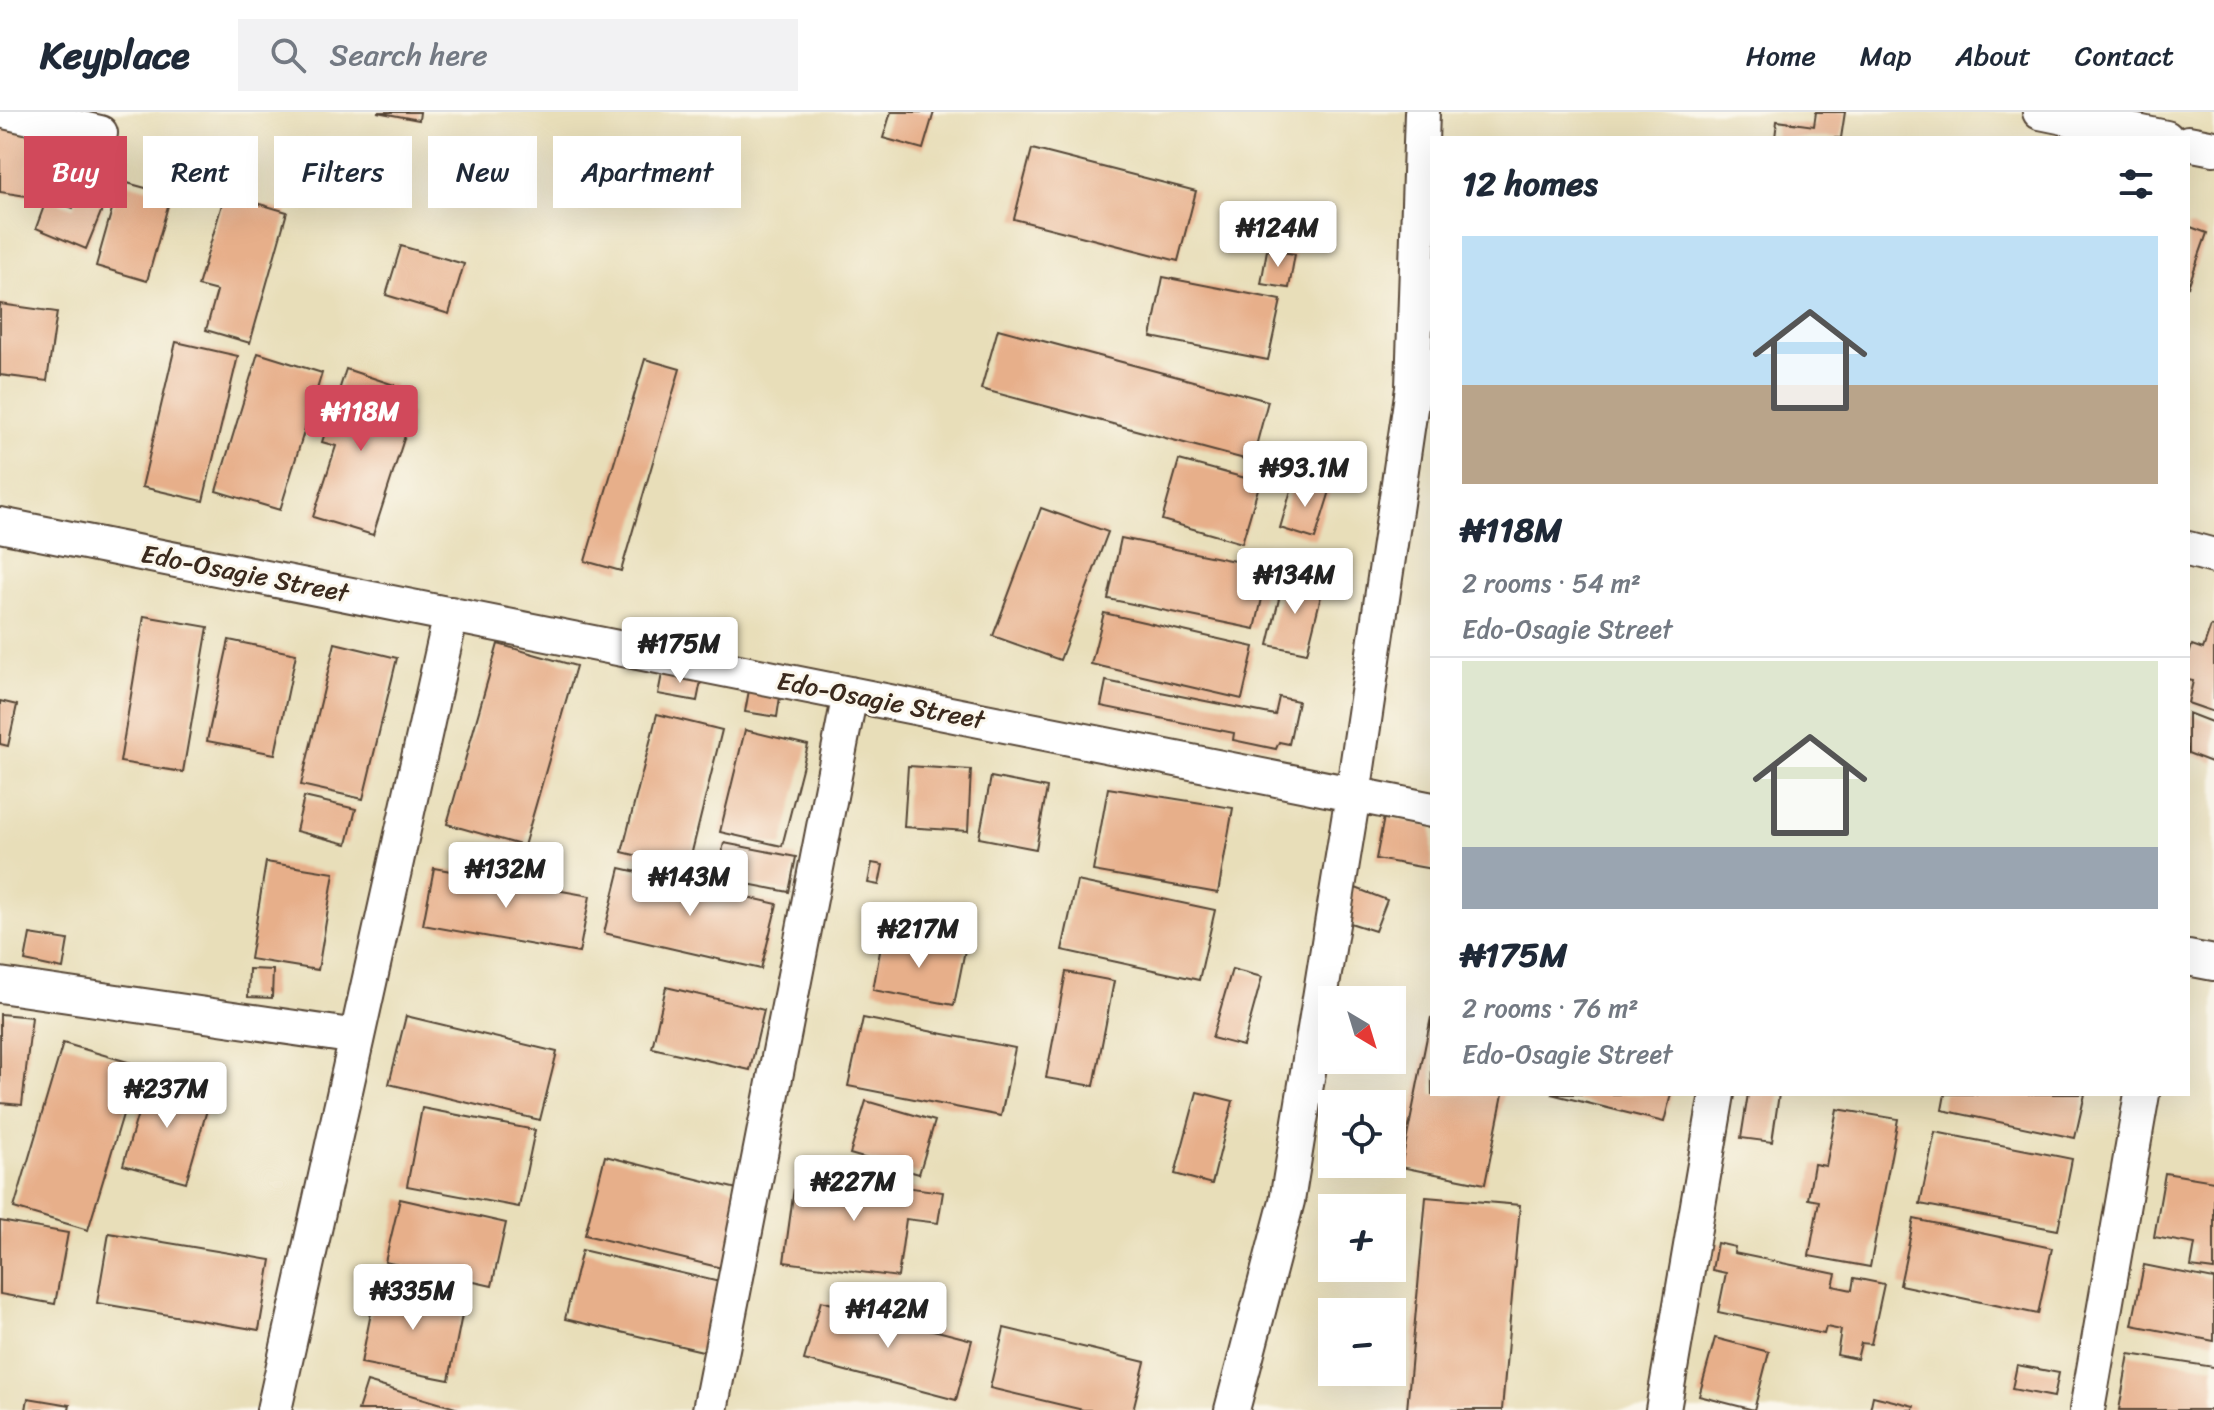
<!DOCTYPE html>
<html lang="en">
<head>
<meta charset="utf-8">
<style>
  :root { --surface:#fff; --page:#f2f2f3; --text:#1f2937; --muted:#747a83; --line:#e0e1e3; --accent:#d1495b }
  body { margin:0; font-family:Sriracha,sans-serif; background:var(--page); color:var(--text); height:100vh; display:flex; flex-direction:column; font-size:30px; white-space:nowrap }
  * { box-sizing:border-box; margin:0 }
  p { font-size:26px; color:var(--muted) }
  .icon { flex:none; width:44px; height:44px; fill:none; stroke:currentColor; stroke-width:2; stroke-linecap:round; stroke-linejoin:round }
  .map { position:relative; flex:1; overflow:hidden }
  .side { position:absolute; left:1430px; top:24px; width:760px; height:960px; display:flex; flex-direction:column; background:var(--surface); border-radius:0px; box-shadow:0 8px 32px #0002 }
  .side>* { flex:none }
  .top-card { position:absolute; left:24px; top:24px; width:760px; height:72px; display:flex; gap:16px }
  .needle { width:52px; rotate:142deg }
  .tools { position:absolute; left:1318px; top:874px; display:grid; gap:16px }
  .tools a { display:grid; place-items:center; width:88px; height:88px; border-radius:0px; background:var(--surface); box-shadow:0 8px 32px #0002; font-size:40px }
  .price { position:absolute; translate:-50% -68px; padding:0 18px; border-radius:8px; background:#fff; color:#222; font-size:26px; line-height:52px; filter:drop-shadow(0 2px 4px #0008) }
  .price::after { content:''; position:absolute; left:50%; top:48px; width:24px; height:18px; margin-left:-12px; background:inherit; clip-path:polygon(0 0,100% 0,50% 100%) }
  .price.active { background:var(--accent); color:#fff }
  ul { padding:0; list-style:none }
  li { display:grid; align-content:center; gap:16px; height:424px; padding:0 32px }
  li+li { border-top:2px solid var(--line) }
  li span { display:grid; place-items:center; height:248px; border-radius:0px; color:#555 }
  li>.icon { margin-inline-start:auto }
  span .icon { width:144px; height:144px; fill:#fffc; stroke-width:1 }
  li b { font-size:34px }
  h2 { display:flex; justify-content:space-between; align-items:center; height:96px; padding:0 32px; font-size:34px }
  .pill { padding:0 28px; border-radius:0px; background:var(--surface); box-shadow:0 8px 32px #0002; font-size:28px; line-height:72px }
  .pill.active { background:var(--accent); color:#fff }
  header { display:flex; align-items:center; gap:48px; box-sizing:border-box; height:112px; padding:0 40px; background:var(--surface); border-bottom:2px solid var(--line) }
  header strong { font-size:38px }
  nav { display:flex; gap:44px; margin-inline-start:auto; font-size:28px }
  .search { width:560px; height:72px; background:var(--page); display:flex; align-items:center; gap:20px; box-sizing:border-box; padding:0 28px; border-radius:0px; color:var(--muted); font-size:30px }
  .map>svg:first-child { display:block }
</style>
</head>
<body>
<header>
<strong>Keyplace</strong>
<div class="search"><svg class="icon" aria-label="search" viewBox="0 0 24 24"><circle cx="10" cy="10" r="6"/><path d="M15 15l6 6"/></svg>Search here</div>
<nav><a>Home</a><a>Map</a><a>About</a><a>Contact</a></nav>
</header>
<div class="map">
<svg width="2214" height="1298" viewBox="0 0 2214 1298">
  <rect width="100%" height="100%" fill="#fbf7ec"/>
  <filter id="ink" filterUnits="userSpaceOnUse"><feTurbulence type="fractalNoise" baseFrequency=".0125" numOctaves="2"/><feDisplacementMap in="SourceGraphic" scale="16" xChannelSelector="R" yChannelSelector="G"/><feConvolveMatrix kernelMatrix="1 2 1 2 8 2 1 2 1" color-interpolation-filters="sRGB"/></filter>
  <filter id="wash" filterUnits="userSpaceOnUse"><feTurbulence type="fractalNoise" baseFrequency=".006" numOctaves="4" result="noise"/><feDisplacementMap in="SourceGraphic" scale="32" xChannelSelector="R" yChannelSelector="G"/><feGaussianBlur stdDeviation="1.8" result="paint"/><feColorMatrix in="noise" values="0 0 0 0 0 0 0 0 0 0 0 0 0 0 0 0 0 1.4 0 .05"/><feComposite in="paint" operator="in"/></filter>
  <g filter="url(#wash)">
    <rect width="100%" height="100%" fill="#e8deb9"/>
    <g id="blocks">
      <path fill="#e7af8a" d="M377,0H420L419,8Z
        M891,0H934L923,37L883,26Z
        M1816,0H1845L1841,26H1775L1777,9L1814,14Z
        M0,14L44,22L33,85L0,80Z
        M1032,37L1196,79L1178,149L1014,107Z
        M97,41L121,51L86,137L36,116L47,86L73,96Z
        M120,69L171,83L147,169L96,154Z
        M225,82L287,100L250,231L206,218L217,179L198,174Z
        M2188,114L2207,121L2188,175Z
        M401,134L464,152L449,202L386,183Z
        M1267,138L1295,142L1289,176L1261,172Z
        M1163,165L1281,188L1268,248L1151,225Z
        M0,192L57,200L47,269L0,263Z
        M998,217L1268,289L1252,349L981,277Z
        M176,230L238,244L203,389L142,375Z
        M258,241L322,261L280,398L216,379Z
        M645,247L680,257L621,459L585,449Z
        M346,257L394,273L388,294L412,302L373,423L313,405L336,334L322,330Z
        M1179,348L1260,370L1242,431L1162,408Z
        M1294,368L1330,379L1315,427L1280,416Z
        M1041,396L1108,420L1060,548L993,524Z
        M1121,426L1269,456L1255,517L1108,487Z
        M1284,466L1323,476L1307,541L1268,533Z
        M1104,501L1254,535L1242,587L1091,552Z
        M144,504L208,515L183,660L120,650Z
        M2211,514L2214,515V600L2188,591L2193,569L2188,568V546L2192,533L2203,537Z
        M229,528L296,542L275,642L207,629Z
        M335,531L397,546L363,687L301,673Z
        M498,532L576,554L524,734L447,712Z
        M663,557L702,564L697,589L658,582Z
        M1106,569L1275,603L1279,585L1298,589L1289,632L1279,630L1276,637L1233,628L1234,621L1101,594Z
        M750,573L781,578L777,605L745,600Z
        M0,589L17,593L8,634L0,632Z
        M2188,601L2214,611V651L2188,641Z
        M657,602L722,618L688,756L622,740Z
        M745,618L808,633L782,734L720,720Z
        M908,654L971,658L968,719L904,715Z
        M991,665L1047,676L1036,737L979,726Z
        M1108,676L1233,696L1218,781L1093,759Z
        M304,685L356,697L347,732L296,719Z
        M1384,705L1432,715V757L1376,747Z
        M724,731L796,745L789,780L716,766Z
        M266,750L334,761L318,858L250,847Z
        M872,751L883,753L879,773L868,771Z
        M434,756L590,784L579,841L423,813Z
        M620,756L777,792L761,857L604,821Z
        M1077,769L1215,798L1199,868L1062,838Z
        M1353,775L1387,788L1375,819L1341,808Z
        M30,822L68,828L63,857L25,849Z
        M883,823L965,838L954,893L873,878Z
        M249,857L273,858L272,886L248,885Z
        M1232,857L1262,865L1243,934L1212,926Z
        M1066,860L1114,869L1094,974L1046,966Z
        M666,875L764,898L750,958L652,936Z
        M0,902L32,905L22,993L0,991Z
        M406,904L557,940L540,1008L389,972Z
        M1431,905L1432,982H1503L1485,1072L1401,1055Z
        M863,906L1015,936L1001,1004L848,974Z
        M63,931L138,953L88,1118L14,1096Z
        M148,967L211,984L186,1070L123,1053Z
        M1197,980L1233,989L1212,1072L1175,1062Z
        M1551,982H1671L1664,1010Z
        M1748,982H1779L1772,1030L1741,1026Z
        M1945,982H2085L2075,1026L1942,998Z
        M866,989L935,1009L919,1062L850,1042Z
        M422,996L535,1018L519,1095L407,1074Z
        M1837,997L1898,1007L1870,1155L1809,1144L1819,1089L1808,1087L1814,1052L1826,1054Z
        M1935,1020L2072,1047L2058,1118L1920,1092Z
        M605,1044L745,1079L726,1157L585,1123Z
        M796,1061L943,1080L938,1111L906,1107L898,1165L784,1150Z
        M2165,1061L2214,1069V1158L2191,1155L2195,1132L2154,1125Z
        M1426,1085L1520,1093L1502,1298H1407Z
        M400,1087L506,1111L492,1174L385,1150Z
        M1914,1107L2052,1136L2038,1202L1900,1173Z
        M0,1109L68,1121L55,1192L0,1182Z
        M109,1121L271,1148L259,1218L97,1191Z
        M1717,1131L1735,1135L1734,1141L1836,1162L1833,1174L1852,1178L1854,1166L1884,1172L1871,1232L1861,1231L1857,1247L1837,1243L1841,1218L1826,1215L1824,1222L1718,1200L1726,1161L1712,1158Z
        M582,1138L724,1171L707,1240L565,1207Z
        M2144,1153L2214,1167V1229L2132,1213Z
        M377,1171L465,1188L449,1268L361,1251Z
        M821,1189L972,1228L956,1288L804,1248Z
        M1357,1191L1382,1195L1381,1200H1355Z
        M1004,1216L1145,1250L1133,1298H1083L990,1276Z
        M1715,1226L1769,1240L1754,1298L1699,1284Z
        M2129,1242L2214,1255V1298H2119Z
        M2017,1253L2059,1261L2054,1285L2012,1277Z
        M367,1270L459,1297V1298H358Z
        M1873,1284L1914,1294L1913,1298H1870Z
        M28,1286L70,1293L69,1298H26Z"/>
    </g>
  </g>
  <g filter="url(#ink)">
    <use href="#blocks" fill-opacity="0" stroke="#554535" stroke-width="2"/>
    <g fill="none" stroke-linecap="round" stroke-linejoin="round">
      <defs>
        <path id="minor" d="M8,0L100,21
          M2040,0L2166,26
          M2188,31L2214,36
          M0,413L1432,698
          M2188,437L2214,444
          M2188,846L2214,851
          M0,873L357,925
          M274,1298L451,502
          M710,1298L850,582
          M1232,1298L1287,1089L1353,683L1413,276L1422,0
          M1663,1298L1717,982
          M2087,1298L2142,982"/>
      </defs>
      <use href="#minor" stroke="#554535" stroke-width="38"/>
      <use href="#minor" stroke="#fff" stroke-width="34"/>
    </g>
  </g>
  <g text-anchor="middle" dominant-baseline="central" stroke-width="6" stroke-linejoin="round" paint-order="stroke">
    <g font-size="26" fill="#3b2a1e" stroke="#fbf7ec">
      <text transform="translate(245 461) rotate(11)">Edo-Osagie Street</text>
      <text transform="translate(881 588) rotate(11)">Edo-Osagie Street</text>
    </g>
  </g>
</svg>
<div class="tools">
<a><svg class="needle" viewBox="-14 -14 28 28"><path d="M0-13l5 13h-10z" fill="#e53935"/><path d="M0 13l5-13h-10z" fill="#747a83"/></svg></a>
<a><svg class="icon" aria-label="locate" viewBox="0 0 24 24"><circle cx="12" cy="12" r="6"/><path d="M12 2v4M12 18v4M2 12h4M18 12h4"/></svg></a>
<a>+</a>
<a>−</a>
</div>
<b class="price" style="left:1278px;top:157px">₦124M</b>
<b class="price active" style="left:361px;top:341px">₦118M</b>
<b class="price" style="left:1305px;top:397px">₦93.1M</b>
<b class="price" style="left:1295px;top:504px">₦134M</b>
<b class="price" style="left:680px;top:573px">₦175M</b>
<b class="price" style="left:506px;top:798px">₦132M</b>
<b class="price" style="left:690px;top:806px">₦143M</b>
<b class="price" style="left:919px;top:858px">₦217M</b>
<b class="price" style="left:167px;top:1018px">₦237M</b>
<b class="price" style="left:854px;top:1111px">₦227M</b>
<b class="price" style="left:413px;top:1220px">₦335M</b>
<b class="price" style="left:888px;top:1238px">₦142M</b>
<div class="top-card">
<a class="pill active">Buy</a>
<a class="pill">Rent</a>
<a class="pill">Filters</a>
<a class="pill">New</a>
<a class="pill">Apartment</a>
</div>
<section class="side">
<h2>12 homes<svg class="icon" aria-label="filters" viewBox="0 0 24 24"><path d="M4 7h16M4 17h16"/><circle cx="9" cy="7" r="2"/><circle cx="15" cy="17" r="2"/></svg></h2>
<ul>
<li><span style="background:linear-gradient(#bfe0f5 60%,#b9a48a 0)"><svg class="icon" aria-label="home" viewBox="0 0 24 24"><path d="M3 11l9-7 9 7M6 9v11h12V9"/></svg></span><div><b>₦118M</b><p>2 rooms · 54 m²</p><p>Edo-Osagie Street</p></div></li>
<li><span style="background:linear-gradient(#dfe7d0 75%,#9aa5b1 0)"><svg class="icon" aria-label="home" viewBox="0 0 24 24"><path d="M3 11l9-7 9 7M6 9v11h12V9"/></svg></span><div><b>₦175M</b><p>2 rooms · 76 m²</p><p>Edo-Osagie Street</p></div></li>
</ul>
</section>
</div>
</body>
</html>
